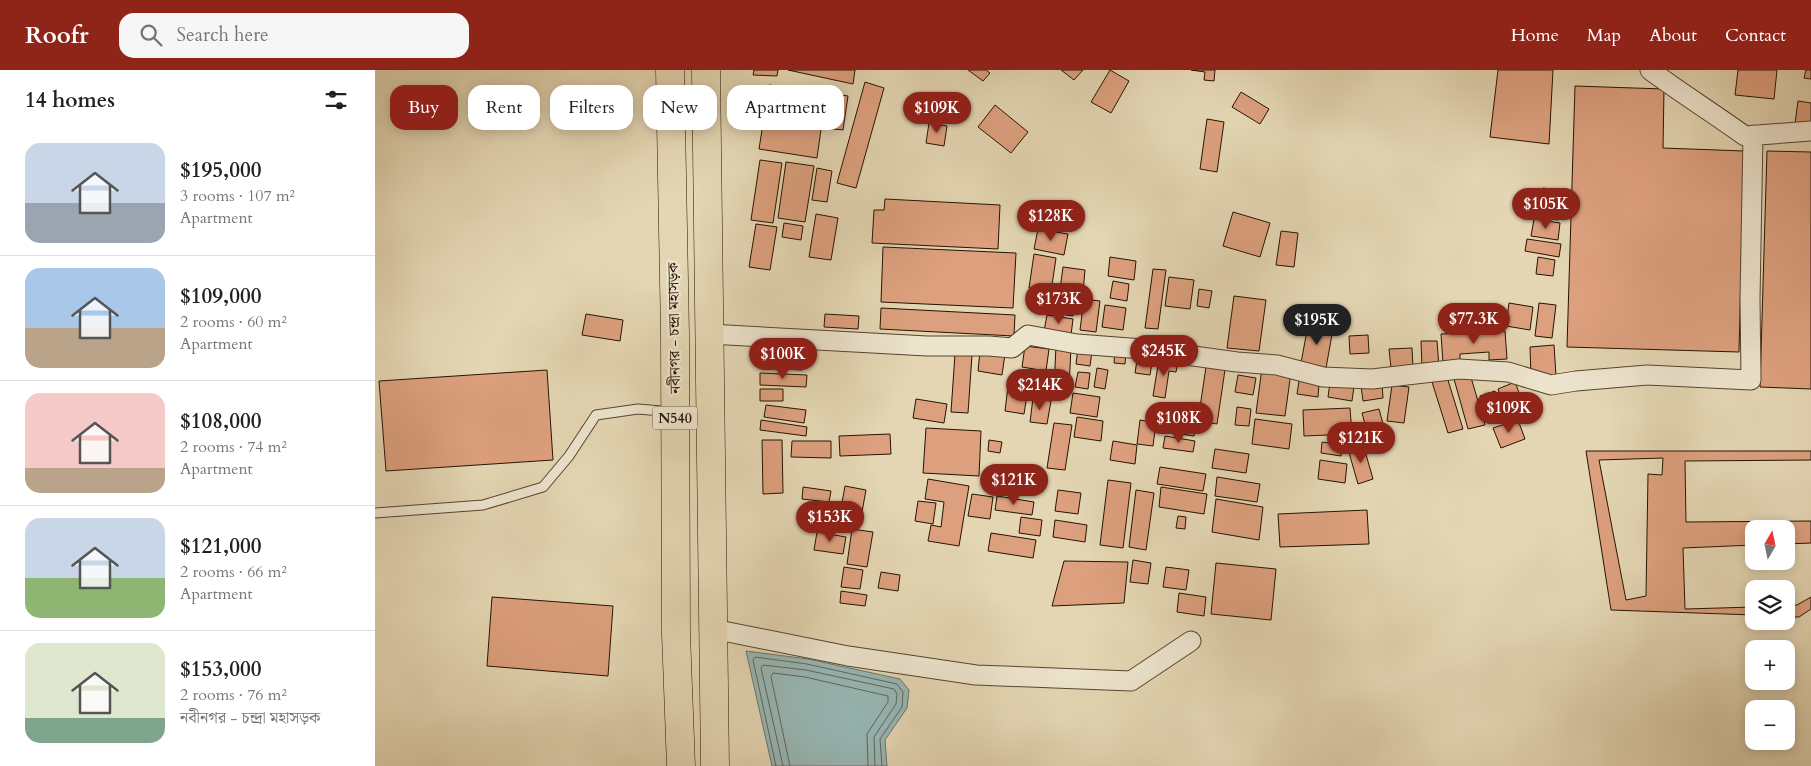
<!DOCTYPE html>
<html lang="en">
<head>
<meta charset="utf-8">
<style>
  :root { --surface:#fff; --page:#f6f6f6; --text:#202124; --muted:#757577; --line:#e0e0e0; --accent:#8f2418 }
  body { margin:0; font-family:Cardo,"Noto Serif Bengali",serif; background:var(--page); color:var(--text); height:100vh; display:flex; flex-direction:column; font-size:19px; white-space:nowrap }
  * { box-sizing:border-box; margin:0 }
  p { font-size:16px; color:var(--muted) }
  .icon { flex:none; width:28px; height:28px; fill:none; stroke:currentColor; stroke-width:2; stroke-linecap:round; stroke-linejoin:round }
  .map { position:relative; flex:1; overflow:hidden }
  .sheet { display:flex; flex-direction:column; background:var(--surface); width:375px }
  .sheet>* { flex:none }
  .top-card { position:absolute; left:15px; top:15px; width:475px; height:45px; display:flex; gap:10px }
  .needle { width:32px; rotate:9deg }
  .controls { position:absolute; left:1370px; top:450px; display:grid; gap:10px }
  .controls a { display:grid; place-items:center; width:50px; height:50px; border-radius:10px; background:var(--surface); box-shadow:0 2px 12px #0003; font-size:25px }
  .price { position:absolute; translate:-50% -42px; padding:0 11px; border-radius:18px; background:var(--accent); color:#fff; font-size:16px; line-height:32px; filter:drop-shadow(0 1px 2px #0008) }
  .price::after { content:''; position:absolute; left:50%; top:30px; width:15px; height:11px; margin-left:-8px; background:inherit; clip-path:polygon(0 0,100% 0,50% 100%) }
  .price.selected { background:#222; color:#fff }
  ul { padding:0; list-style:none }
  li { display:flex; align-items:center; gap:15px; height:125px; padding:0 25px }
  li+li { border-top:1px solid var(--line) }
  li span { display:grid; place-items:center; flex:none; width:140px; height:100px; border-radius:15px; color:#555 }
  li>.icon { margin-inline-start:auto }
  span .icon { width:60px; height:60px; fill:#fffc; stroke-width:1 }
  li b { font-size:21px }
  h2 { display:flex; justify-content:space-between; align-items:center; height:60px; padding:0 25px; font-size:21px }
  .tag { padding:0 18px; border-radius:15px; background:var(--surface); box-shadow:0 2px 12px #0003; font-size:18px; line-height:45px }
  .tag.selected { background:var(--accent); color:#fff }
  header { display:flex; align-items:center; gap:30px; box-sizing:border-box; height:70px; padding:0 25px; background:var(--accent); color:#fff }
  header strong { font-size:24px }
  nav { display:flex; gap:28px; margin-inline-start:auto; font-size:18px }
  .search { width:350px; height:45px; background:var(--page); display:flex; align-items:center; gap:12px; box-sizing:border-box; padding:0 18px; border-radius:15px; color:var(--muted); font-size:19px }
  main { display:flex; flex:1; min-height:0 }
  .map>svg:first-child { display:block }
</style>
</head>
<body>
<header>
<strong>Roofr</strong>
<div class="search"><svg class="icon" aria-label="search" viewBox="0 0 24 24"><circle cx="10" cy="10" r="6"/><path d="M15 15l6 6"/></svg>Search here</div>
<nav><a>Home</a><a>Map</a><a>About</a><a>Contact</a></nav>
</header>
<main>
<section class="sheet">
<h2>14 homes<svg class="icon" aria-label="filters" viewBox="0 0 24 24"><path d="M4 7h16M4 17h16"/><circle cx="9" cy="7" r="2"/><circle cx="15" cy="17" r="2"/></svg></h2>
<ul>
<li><span style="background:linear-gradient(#c9d6e8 60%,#9aa5b1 0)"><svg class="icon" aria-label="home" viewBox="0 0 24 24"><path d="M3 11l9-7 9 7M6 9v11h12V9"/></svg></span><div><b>$195,000</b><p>3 rooms · 107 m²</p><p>Apartment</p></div></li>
<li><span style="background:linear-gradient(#a9c7e8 60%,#b9a48a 0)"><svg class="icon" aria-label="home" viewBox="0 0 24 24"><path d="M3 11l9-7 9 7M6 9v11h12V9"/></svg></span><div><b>$109,000</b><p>2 rooms · 60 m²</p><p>Apartment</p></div></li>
<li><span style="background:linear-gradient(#f6c9c9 75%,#b9a48a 0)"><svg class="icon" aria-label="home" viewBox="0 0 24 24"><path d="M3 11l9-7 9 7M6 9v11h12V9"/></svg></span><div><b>$108,000</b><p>2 rooms · 74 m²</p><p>Apartment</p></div></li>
<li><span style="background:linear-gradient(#c9d6e8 60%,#8fb573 0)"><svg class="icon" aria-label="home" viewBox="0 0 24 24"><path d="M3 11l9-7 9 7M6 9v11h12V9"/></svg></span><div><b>$121,000</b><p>2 rooms · 66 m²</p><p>Apartment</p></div></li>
<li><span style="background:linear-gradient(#dfe7d0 75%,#7fa58c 0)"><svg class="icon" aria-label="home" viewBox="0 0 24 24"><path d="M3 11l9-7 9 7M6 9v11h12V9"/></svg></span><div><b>$153,000</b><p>2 rooms · 76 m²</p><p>নবীনগর - চন্দ্রা মহাসড়ক</p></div></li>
</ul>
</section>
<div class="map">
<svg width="1436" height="696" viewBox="0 0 1436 696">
  <rect width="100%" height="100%" fill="#e4d6b3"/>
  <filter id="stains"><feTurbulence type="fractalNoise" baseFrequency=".004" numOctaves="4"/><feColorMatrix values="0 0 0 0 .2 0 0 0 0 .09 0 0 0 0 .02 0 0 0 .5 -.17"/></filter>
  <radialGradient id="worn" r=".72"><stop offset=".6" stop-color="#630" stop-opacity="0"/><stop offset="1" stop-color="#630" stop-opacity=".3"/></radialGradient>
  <path fill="#97b7b5" stroke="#6a756d" d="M371,581L433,589L525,609L534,620L532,638L510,670L512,696H397Z"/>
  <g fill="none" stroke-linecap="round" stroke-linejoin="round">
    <path stroke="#5e655c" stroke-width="1" d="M401,696L378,590L380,587L432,594L522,614L528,622L527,637L505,669L507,696
      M408,696L386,598L388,595L431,600L519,619L522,624L521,634L499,667L500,696
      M415,696L396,607L398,603L430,607L513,626V632L492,664L493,696"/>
  </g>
  <path fill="#dda07e" stroke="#261302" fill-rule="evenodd" d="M379,0H403L402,6L378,5Z
    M413,0H480L478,14Z
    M593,0H611L615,3L608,11Z
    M686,0H708L699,10Z
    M735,0L754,11L736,43L716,32Z
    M816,0H840L839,11L829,10L830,2Z
    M1123,0H1178L1174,74L1115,67Z
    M1363,0H1402L1399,29L1360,25Z
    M1431,0H1436V9L1429,8Z
    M490,12L509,18L481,118L462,113Z
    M394,15L451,24L442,88L384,79Z
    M1200,16L1289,19L1288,78L1369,81L1364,282L1192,277Z
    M866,22L894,39L885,54L857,37Z
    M455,23L473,26L468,60L450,58Z
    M1423,31L1436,33V56L1420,54Z
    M620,35L653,62L636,83L603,57Z
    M832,49L849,52L842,102L825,99Z
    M554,53L572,56L569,76L551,73Z
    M1392,81L1436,82V319L1385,317Z
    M385,90L407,93L398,153L376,150Z
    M411,92L439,96L430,152L403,148Z
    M442,98L457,101L452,132L437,130Z
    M1168,118L1188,121L1183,150L1163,147Z
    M510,129L625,135L623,179L497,173L499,140H509Z
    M858,142L895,153L885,187L848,176Z
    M441,144L463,148L456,190L434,187Z
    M1159,149L1185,153L1183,170L1156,166Z
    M409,153L428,156L426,170L407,167Z
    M381,154L402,157L395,200L374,197Z
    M663,159L693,164L689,185L659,179Z
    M906,161L923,163L919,197L901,195Z
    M1152,169L1186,174L1184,187L1150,181Z
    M508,177L641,183L638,238L506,232Z
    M659,184L681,188L676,222L654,218Z
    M735,187L761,191L759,210L733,206Z
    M1163,187L1180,190L1178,206L1161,204Z
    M688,197L710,200L708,222L685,219Z
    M778,199L791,200L783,259L770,258Z
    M794,207L819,210L815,239L790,236Z
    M738,211L754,214L752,231L735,228Z
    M824,219L837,221L834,238L822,236Z
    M859,226L891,230L884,281L852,278Z
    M709,229L725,231L721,262L705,260Z
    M673,230L700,233L698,246L671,242Z
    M1134,233L1158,237L1155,260L1131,256Z
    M1164,233L1181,235L1177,268L1160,266Z
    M730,235L751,238L748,260L727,257Z
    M506,238L640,245L639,266L505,259Z
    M211,244L248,250L245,271L207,265Z
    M450,244L484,246L483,259L449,257Z
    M672,245L698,249L696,265L669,261Z
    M933,255L958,259L951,298L926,293Z
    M1130,261L1132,289L1114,290V282L1085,284V292L1068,293L1066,264Z
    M993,265L994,283L975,284L974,266Z
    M1046,271H1062L1064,297L1047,298Z
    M1179,275L1181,306L1156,307L1155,277Z
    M650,276L674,279L671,301L647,297Z
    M681,276L696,277L694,318H679Z
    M389,278L428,280L427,300L388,298Z
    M703,278L717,281L715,296L701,294Z
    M1037,278L1038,297L1016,298L1014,279Z
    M740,280L751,281L750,294L739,293Z
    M605,281L630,284L627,305L603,301Z
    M580,284L597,285L593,343L576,342Z
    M763,284L778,286L775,305L760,303Z
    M784,289L803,292L801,302L794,301L790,328L778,326Z
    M832,290L851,293L842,354L823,351Z
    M722,298L733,300L730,319L719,317Z
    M887,298L916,302L910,346L881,343Z
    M172,300L178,390L11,401L4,311Z
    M703,302L715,303L713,319L700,317Z
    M385,303L432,305L431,317L385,315Z
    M1095,304L1110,355L1093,359L1079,309Z
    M863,305L881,308L878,325L860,322Z
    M1072,307L1088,359L1073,363L1057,312Z
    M924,311L944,314L943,327L922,324Z
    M955,312L979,316L977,331L953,327Z
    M1140,312L1151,341L1133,347L1123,319Z
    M1007,313L1008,328L988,331L986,316Z
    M1017,315L1034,317L1029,353L1012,351Z
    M633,316L653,319L649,344L630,341Z
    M385,319H408V331H385Z
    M1120,321L1127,346L1112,350L1105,326Z
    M698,323L725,327L722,347L695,343Z
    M658,328L676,331L672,354L655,352Z
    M541,329L572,334L569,353L538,348Z
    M391,335L431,340L429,353L389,347Z
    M862,337L876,339L874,356L860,355Z
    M975,338L977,364L929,366L928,340Z
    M1004,339L1012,369L995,373L987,343Z
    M702,347L728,351L726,371L699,367Z
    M794,348L821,352L819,366L792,362Z
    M880,349L917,354L914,379L877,374Z
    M386,350L432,357L431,366L385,360Z
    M765,350L781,353L778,376L762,374Z
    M1143,350L1150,369L1126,378L1118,358Z
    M679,353L697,355L690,400L672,398Z
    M551,358L606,361L604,406L548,403Z
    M515,364L516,384L465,386L464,366Z
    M790,366L820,371L818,382L788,378Z
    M387,370H407L408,423L388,424Z
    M614,370L627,372L625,383L613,381Z
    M417,371H456V388L416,387Z
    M738,371L762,375L760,394L735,390Z
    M947,372L967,375L966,386L946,383Z
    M988,374L998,409L983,414L973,379Z
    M840,379L874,384L871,403L837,398Z
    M1211,381H1436V390L1310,391L1311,452L1436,451V473L1411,474V459H1379V475L1308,478L1310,539L1379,537V545L1236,540ZM1288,388L1287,405L1273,404L1271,526L1251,530L1224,390Z
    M945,390L972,394L970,413L943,409Z
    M785,397L831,404L828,421L782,414Z
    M842,407L885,414L882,432L840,426Z
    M553,409L594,416L584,476L553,471L556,455L566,457L569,432L550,429Z
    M733,410L756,413L748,478L725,475Z
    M470,416L491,420L487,442L466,438Z
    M428,417L456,421L454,432L427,429Z
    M786,417L832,424L829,444L784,437Z
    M683,420L706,423L703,444L680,441Z
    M761,420L779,423L771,480L754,477Z
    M597,424L618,427L615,449L593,446Z
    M622,426L659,432L657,445L620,440Z
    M841,429L888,437L884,470L837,462Z
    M543,431L561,433L558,454L540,451Z
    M992,440L994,474L905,477L903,444Z
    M803,446L811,447L810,459L801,458Z
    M646,447L667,450L665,466L644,463Z
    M680,450L712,455L710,472L678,467Z
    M477,459L498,462L492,497L472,494Z
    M442,462L471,467L468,484L439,480Z
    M616,463L661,470L658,488L613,481Z
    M758,490L776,493L773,514L755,512Z
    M689,491L753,492L749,533L677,536Z
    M841,493L901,499L896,550L836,544Z
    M469,497L488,500L485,519L466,517Z
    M791,497L814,500L811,520L788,517Z
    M506,502L525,505L523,521L503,518Z
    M466,521L492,525L490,536L465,533Z
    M804,523L831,527L829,546L802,542Z
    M117,527L238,536L233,606L112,596Z
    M1436,527V539L1424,547H1411V536L1422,535Z"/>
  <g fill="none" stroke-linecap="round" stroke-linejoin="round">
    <defs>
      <path id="lane" d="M0,443L108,435L168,417L194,386L221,345L263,339L298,342"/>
      <path id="street" d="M1275,0C1306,23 1338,43 1370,66L1436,61
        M334,264L552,276H614L637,278L653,265L702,274L768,279L862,292L902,295L948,307L997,309L1084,299L1133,302L1176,315L1201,311L1272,305L1376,310L1375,229L1378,65
        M338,559L473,586L601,605L756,611L816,571"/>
      <path id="highway" d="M295,0L300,264L301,564L306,696
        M331,0L340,696"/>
    </defs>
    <use href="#lane" stroke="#56442e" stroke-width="11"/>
    <use href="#street" stroke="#56442e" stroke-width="21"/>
    <use href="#highway" stroke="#261302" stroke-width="29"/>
    <use href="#lane" stroke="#ede4ce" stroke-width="9"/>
    <use href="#street" stroke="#ede4ce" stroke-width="19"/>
    <use href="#highway" stroke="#e4d6b3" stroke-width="28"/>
  </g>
  <g text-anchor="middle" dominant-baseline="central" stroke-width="4.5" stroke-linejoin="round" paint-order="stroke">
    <rect fill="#ede4ce" stroke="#62523f" stroke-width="1" x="277.5" y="336.5" width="45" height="23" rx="4"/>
    <g font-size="14" font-weight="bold" fill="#261302">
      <text x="300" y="348">N540</text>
    </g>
    <g font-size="15" fill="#261302" stroke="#ede4ce">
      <text transform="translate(299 258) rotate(-91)">নবীনগর - চন্দ্রা মহাসড়ক</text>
    </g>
  </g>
  <rect width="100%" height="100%" filter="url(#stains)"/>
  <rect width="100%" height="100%" fill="url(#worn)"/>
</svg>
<div class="controls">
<a><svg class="needle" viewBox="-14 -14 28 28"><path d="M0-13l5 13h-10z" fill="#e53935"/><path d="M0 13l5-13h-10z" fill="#757577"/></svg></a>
<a><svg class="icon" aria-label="layers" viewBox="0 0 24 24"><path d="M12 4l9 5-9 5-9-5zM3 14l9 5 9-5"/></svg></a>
<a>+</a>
<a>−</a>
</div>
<b class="price" style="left:562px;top:64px">$109K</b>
<b class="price" style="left:1171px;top:160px">$105K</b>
<b class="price" style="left:676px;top:172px">$128K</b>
<b class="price" style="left:684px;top:255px">$173K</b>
<b class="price" style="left:1099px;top:275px">$77.3K</b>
<b class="price selected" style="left:942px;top:276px">$195K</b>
<b class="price" style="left:789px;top:307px">$245K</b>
<b class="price" style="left:408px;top:310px">$100K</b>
<b class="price" style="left:665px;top:341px">$214K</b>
<b class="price" style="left:1134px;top:364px">$109K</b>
<b class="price" style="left:804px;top:374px">$108K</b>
<b class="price" style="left:986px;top:394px">$121K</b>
<b class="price" style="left:639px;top:436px">$121K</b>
<b class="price" style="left:455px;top:473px">$153K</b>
<div class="top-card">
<a class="tag selected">Buy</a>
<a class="tag">Rent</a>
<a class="tag">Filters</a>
<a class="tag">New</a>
<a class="tag">Apartment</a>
</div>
</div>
</main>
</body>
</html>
